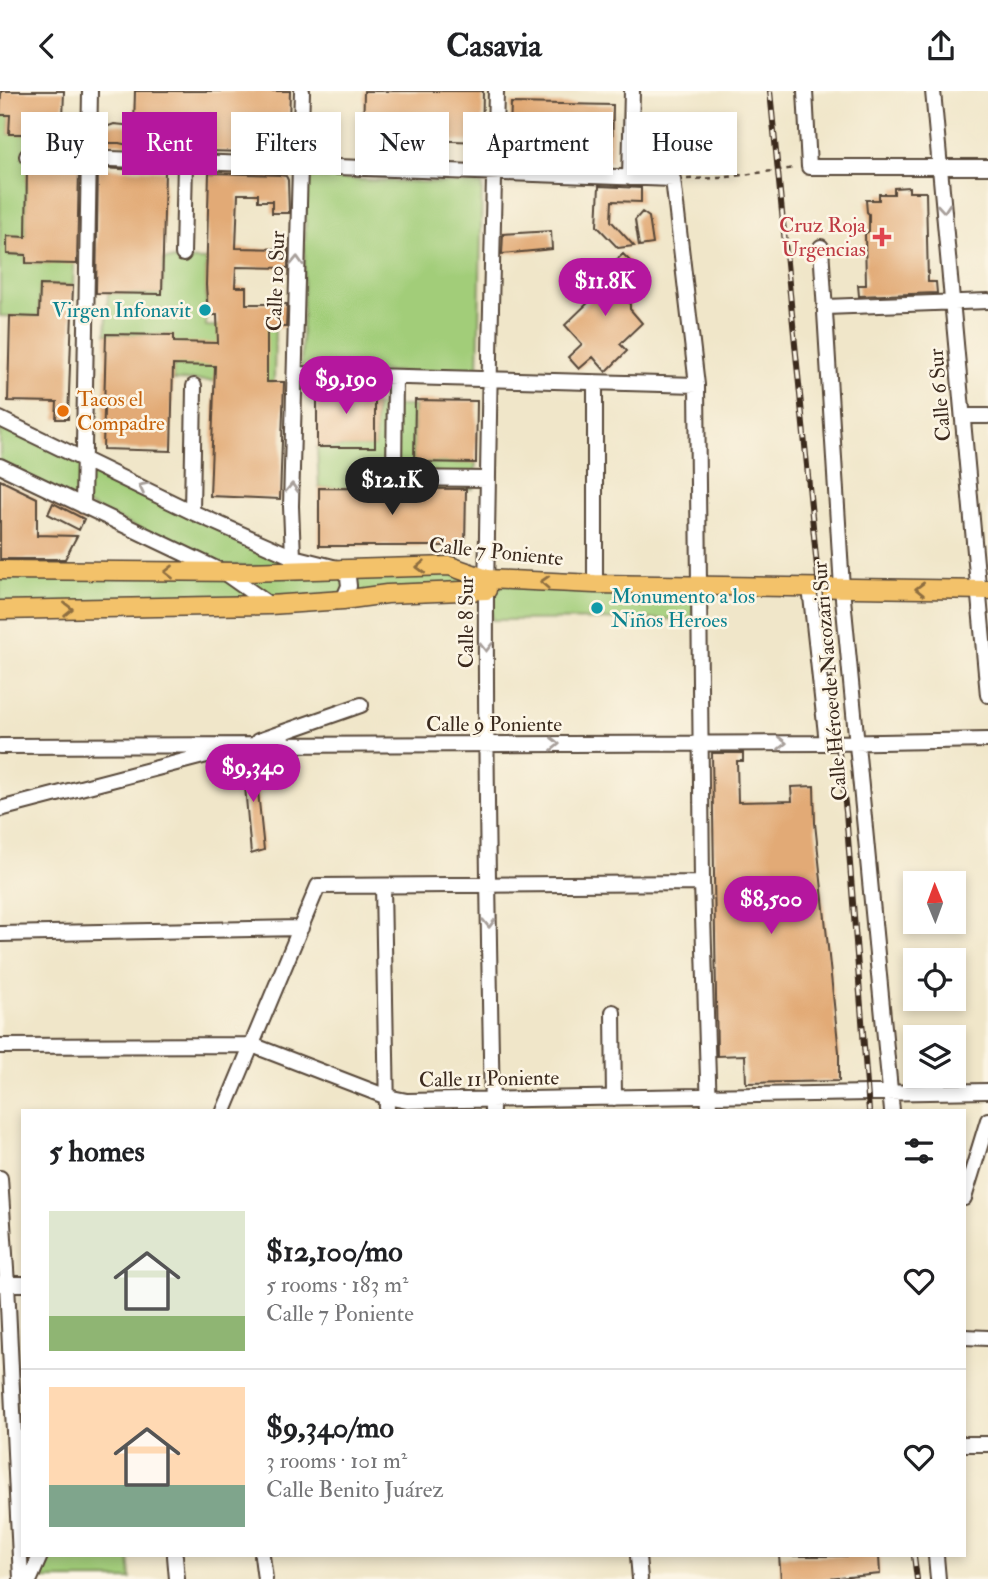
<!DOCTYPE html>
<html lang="en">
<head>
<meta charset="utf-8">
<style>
  :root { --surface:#fff; --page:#f2f2f2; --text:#202124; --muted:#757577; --line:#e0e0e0; --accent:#b5179e }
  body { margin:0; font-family:"IM FELL Double Pica",serif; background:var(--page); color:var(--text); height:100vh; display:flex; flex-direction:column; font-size:26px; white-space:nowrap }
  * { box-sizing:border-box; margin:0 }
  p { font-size:23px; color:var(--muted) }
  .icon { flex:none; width:38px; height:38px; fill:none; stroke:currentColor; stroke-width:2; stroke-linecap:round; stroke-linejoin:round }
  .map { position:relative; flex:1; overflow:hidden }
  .drawer { position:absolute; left:21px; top:1018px; width:945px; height:448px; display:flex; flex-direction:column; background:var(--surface); border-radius:0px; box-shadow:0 4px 10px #0003 }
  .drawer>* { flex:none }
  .top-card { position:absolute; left:21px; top:21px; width:947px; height:63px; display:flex; gap:14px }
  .needle { width:46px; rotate:359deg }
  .tools { position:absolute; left:903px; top:780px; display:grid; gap:14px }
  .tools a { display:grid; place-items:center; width:63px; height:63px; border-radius:0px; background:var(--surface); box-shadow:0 4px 10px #0003; font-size:35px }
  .price { position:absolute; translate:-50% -60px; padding:0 16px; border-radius:24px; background:var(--accent); color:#fff; font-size:23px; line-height:46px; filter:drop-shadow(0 2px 4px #0008) }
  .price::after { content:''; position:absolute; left:50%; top:42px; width:21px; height:16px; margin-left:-10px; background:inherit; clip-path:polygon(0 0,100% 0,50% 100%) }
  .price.selected { background:#222; color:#fff }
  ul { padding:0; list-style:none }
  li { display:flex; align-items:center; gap:21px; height:175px; padding:0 28px }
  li+li { border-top:2px solid var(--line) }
  li span { display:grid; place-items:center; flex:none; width:196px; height:140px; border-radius:0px; color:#555 }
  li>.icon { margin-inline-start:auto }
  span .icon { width:84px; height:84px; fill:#fffc; stroke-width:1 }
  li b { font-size:30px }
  h2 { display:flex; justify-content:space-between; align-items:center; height:84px; padding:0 28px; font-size:30px }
  .chip { padding:0 24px; border-radius:0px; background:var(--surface); box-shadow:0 4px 10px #0003; font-size:24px; line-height:63px }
  .chip.selected { background:var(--accent); color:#fff }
  header { display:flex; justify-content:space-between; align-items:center; height:91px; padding:0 28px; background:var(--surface); font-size:32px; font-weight:700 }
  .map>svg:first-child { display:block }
</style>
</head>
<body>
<header><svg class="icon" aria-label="back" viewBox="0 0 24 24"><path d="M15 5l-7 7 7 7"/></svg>Casavia<svg class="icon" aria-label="share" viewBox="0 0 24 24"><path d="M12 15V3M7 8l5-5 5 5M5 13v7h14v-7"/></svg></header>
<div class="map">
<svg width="988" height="1488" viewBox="0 0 988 1488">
  <rect width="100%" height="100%" fill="#fcf5e5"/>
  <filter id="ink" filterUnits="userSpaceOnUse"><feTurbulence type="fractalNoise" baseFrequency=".0143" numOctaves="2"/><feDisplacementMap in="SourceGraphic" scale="14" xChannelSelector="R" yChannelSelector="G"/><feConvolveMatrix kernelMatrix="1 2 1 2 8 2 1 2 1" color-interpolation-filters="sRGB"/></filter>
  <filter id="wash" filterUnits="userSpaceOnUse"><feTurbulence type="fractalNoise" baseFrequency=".00686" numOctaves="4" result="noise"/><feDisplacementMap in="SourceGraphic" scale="28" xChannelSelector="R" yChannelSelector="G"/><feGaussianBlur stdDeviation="1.57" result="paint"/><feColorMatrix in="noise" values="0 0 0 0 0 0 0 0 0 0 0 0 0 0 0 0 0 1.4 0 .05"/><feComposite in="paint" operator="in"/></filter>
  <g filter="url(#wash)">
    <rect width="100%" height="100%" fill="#f0e6c9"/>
    <path fill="#a2cd79" stroke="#6e7c4c" stroke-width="2" d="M0,0V24H10L9,43H28L26,146L7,145V163L25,164L26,172H74L73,195L40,194L39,226L0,225Z
      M307,87L482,93L478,283L301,278Z
      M164,168L206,169V235L275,236L274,291L173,289V244L106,243L108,202L162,203Z
      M376,315H414V371L476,372L473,398L319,397L317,356H375Z
      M0,329L289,469L287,479L217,473L0,374Z
      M450,476L483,498L0,519V481Z
      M489,492L694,496L693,528L492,529Z
      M50,1465H129L131,1488H40Z"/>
    <g id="blocks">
      <path fill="#e2aa76" d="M1,0H64L63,28L66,29L67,34L77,38V57L28,55V43H9L10,24H0Z
        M135,0H290L288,62L133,58V55L119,52H100L99,31L109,35L114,33L134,35Z
        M364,0H483L482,51L363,47Z
        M511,12L613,14L612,70L509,67Z
        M27,75L79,76L77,173L26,172V164L7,163V145L26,146Z
        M98,77L165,80L162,203L96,202Z
        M209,82L279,84L286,85L288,89L289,122H272V110H258V103H238L236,157L288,158V177L236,176L235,196H246V213H287L286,236H267V291H284L280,408L210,405L215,275L173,274L171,360L103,358L106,243L174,244V251L218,252L217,224H208L206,194Z
        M599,95L641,97V111L612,110L611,130L634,155L618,157L597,135Z
        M909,96V101H926L928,191H936L937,202L859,205L858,194H866L865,143L869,140V123L867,121L866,109H879V103H894V97Z
        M642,121L649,126L653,153L639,155L635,129Z
        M551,140L552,158L502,163L503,143Z
        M623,163L636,176L629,182L630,218L642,232L620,253L627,260L606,281L593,266L579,278L568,266L582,253L565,234L593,207L585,198Z
        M40,194L73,195L68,328H56L57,311L8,310L10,225L39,226Z
        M317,294L375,295V356H317Z
        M415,309L477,310L476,372L414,371Z
        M0,389L37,407V446V444L77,445L65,468H0Z
        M319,397L466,398L465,455H319Z
        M53,412L84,428L79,439L48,423Z
        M712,662H743V670H737L738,711L792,710L791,696L814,695L815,732L839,961V990L746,992L745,964L717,965Z
        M240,664H254L255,671L264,759L251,763L243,673Z
        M779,1465H879L880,1483L827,1488H781Z"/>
    </g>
  </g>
  <g filter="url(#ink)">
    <use href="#blocks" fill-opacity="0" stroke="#564638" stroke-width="2"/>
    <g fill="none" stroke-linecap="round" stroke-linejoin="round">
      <defs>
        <path id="minor" d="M805,0L809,76H988
          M933,0L988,604
          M27,65L673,88L697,294L702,792L709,1020
          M630,87L632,0
          M821,156L842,497L892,1020
          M183,163L185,71
          M825,216L988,210
          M295,283L697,294
          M395,286L394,387L488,388
          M595,292V493
          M963,325H988
          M0,328L192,421L275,458L293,466L341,478L348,486L349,495L343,509
          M0,375L223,481L270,514
          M83,415L90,0
          M192,421L194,295
          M293,466L291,415L302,0
          M810,496L827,652
          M258,650L361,614
          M0,655L827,652L988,649
          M0,718L226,659
          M383,795L387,1020
          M0,843L301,837
          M613,921L614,1007
          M0,955L252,954L387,1006L407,1010L988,1000
          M224,1020L318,795L702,792
          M492,1020C489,848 485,675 486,502C488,335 492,167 496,0
          M0,1087L7,1193L21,1488
          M964,1107L988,1029
          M0,1193H23
          M964,1246L988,1247
          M964,1353H988
          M175,1465L177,1488
          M262,1465L265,1488
          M638,1465L640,1488
          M936,1465L938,1488
          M30,1488L40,1465"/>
        <path id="major" d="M0,479L244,481L450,475L487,488L595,493L988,499
          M0,519L270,514L343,509L387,503L487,499"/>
      </defs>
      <use href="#minor" stroke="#564638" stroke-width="18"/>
      <use href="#major" stroke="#564638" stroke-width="21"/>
      <path stroke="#564638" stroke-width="2.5" stroke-dasharray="5 5" stroke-linecap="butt" d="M687,88L720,87L795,77"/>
      <use href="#minor" stroke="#fff" stroke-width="14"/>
      <use href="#major" stroke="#f3c26a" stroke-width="18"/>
      <defs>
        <path id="rail" d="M770,0L819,496L846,721L869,1020
          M914,1465L917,1488"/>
      </defs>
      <use href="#rail" stroke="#3b2a1e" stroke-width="6"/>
      <use href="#rail" stroke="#fcf5e5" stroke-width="3.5" stroke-dasharray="10" stroke-linecap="butt"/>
    </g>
    <defs><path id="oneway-chevron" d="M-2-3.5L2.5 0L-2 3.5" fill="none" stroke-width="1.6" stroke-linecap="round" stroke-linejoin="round" transform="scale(1.75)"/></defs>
    <g stroke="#a79f9a">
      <use href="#oneway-chevron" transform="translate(944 117) rotate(85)"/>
      <use href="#oneway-chevron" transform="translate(297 170) rotate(-88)"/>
      <use href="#oneway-chevron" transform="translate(143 396) rotate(-154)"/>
      <use href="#oneway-chevron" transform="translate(292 397) rotate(-88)"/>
      <use href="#oneway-chevron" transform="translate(486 556) rotate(90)"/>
      <use href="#oneway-chevron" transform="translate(782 652)"/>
      <use href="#oneway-chevron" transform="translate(555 653)"/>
      <use href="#oneway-chevron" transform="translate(489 832) rotate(89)"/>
    </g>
    <g stroke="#8e6e40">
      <use href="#oneway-chevron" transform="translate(421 476) rotate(178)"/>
      <use href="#oneway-chevron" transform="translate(169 481) rotate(180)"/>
      <use href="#oneway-chevron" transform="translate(545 491) rotate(-177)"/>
      <use href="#oneway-chevron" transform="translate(920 498) rotate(-179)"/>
      <use href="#oneway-chevron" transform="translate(68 518) rotate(-1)"/>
    </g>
  </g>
  <path fill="#e0444e" stroke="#fcf5e5" stroke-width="2.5" d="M878.5 135.5h7v7h7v7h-7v7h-7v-7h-7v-7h7z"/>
  <g fill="#0f9aa8" stroke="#fcf5e5" stroke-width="2.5">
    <circle cx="205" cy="219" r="7"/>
    <circle cx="597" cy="517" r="7"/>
  </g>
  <circle fill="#e8710a" stroke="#fcf5e5" stroke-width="2.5" cx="63" cy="320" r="7"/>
  <g text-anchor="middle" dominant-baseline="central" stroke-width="5" stroke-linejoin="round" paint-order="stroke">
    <g font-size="21" fill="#be3a42" stroke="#fcf5e5" text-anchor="end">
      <text x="866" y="134">Cruz Roja<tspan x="866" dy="24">Urgencias</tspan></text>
    </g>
    <g font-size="21" fill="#3b2a1e" stroke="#fcf5e5">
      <text transform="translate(276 190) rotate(-88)">Calle 10 Sur</text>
      <text transform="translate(940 304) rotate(-95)">Calle 6 Sur</text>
      <text transform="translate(496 461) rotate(6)">Calle 7 Poniente</text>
      <text transform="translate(466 531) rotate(-90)">Calle 8 Sur</text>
      <text transform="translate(830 590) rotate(-95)">Calle Héroe de Nacozari Sur</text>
      <text x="494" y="633">Calle 9 Poniente</text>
      <text transform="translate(489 988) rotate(-1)">Calle 11 Poniente</text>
    </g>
    <g font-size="21" fill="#0d838f" stroke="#fcf5e5" text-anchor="end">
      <text x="191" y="219">Virgen Infonavit</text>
      <text x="611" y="505" text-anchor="start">Monumento a los<tspan x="611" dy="24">Niños Heroes</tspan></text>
    </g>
    <g font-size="21" fill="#c56008" stroke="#fcf5e5" text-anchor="start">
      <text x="77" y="308">Tacos el<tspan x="77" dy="24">Compadre</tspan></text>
    </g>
  </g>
</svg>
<div class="tools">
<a><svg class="needle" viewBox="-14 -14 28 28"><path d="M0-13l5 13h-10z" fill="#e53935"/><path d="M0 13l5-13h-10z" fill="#757577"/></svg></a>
<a><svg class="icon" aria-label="locate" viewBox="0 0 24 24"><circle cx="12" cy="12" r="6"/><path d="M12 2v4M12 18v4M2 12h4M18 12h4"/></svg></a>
<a><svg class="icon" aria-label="layers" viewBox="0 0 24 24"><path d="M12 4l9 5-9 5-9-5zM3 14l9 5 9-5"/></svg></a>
</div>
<b class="price" style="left:605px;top:227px">$11.8K</b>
<b class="price" style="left:346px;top:325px">$9,190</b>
<b class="price selected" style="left:392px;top:426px">$12.1K</b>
<b class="price" style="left:253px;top:713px">$9,340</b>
<b class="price" style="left:771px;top:845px">$8,500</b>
<div class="top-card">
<a class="chip">Buy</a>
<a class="chip selected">Rent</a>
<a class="chip">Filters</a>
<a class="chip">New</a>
<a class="chip">Apartment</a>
<a class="chip">House</a>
</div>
<section class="drawer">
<h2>5 homes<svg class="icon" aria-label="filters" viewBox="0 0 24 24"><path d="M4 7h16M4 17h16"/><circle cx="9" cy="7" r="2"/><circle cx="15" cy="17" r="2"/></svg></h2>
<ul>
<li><span style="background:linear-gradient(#dfe7d0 75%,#8fb573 0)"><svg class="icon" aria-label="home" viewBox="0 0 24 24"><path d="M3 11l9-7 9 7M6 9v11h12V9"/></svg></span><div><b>$12,100/mo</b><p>5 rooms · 183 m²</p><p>Calle 7 Poniente</p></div><svg class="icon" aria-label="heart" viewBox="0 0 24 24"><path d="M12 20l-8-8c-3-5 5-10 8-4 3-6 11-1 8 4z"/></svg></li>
<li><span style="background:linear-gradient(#ffd9b3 70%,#7fa58c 0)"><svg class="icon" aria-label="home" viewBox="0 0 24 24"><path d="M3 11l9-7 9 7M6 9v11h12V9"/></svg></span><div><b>$9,340/mo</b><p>3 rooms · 101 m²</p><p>Calle Benito Juárez</p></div><svg class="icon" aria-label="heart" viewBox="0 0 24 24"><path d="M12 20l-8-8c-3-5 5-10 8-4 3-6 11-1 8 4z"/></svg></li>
</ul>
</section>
</div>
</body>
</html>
